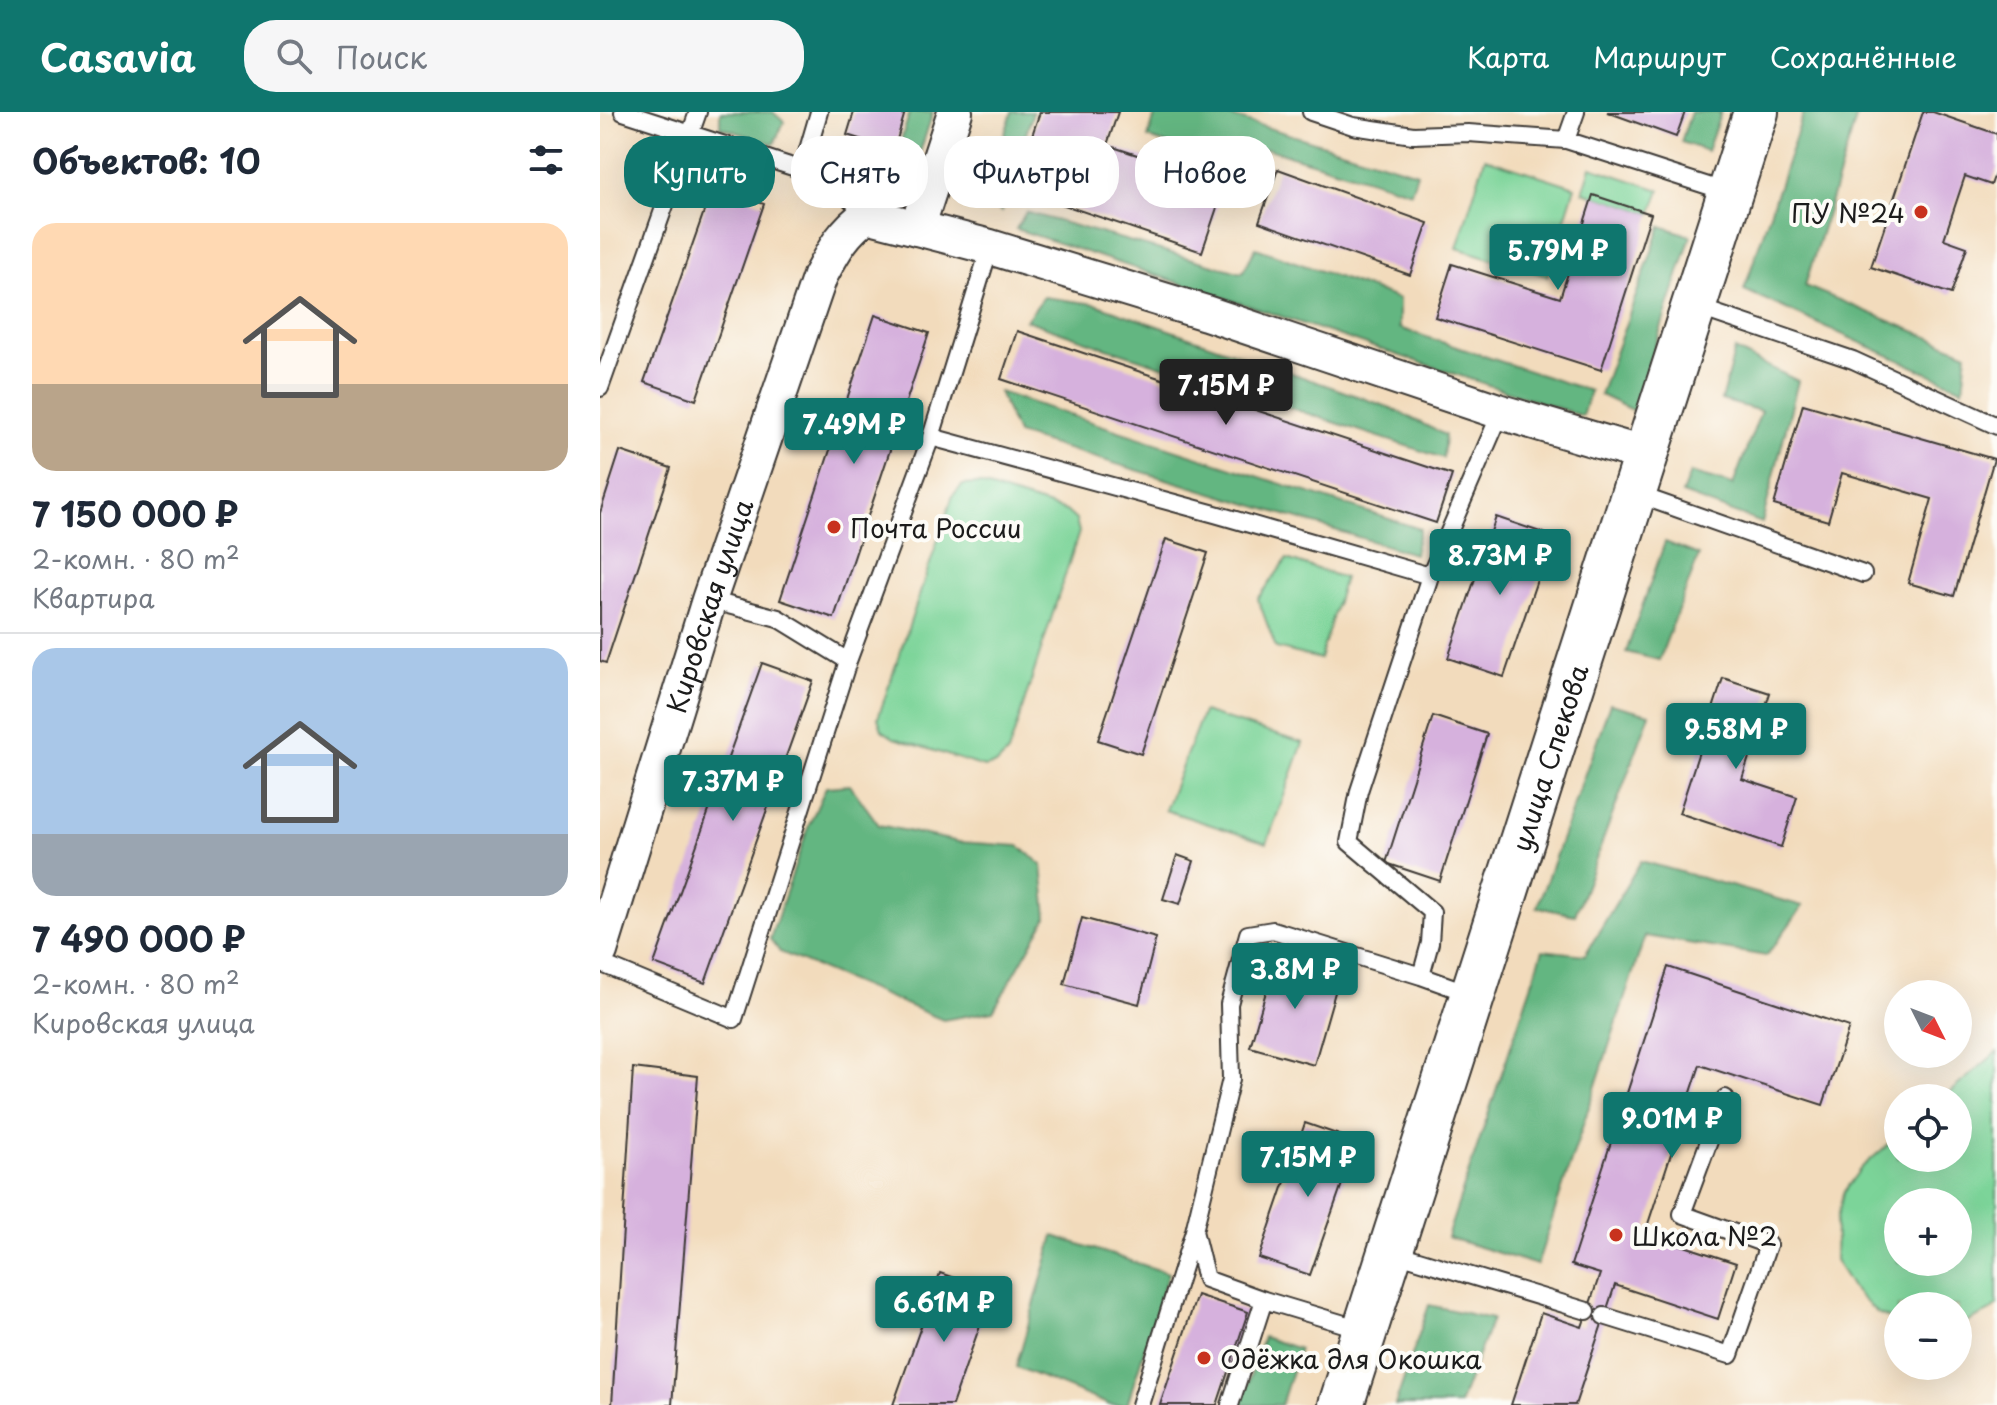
<!DOCTYPE html>
<html lang="ru">
<head>
<meta charset="utf-8">
<style>
  :root { --surface:#fff; --page:#f6f6f7; --text:#1f2937; --muted:#747a83; --line:#e0e1e3; --accent:#0f766e }
  body { margin:0; font-family:"Playpen Sans",sans-serif; background:var(--page); color:var(--text); height:100vh; display:flex; flex-direction:column; font-size:30px; white-space:nowrap }
  * { box-sizing:border-box; margin:0 }
  p { font-size:26px; color:var(--muted) }
  .icon { flex:none; width:44px; height:44px; fill:none; stroke:currentColor; stroke-width:2; stroke-linecap:round; stroke-linejoin:round }
  .map { position:relative; flex:1; overflow:hidden }
  .details { display:flex; flex-direction:column; background:var(--surface); width:600px }
  .details>* { flex:none }
  .top-card { position:absolute; left:24px; top:24px; width:760px; height:72px; display:flex; gap:16px }
  .needle { width:52px; rotate:132deg }
  .tools { position:absolute; left:1284px; top:868px; display:grid; gap:16px }
  .tools a { display:grid; place-items:center; width:88px; height:88px; border-radius:50%; background:var(--surface); box-shadow:0 8px 32px #0002; font-size:40px }
  .price { position:absolute; translate:-50% -68px; padding:0 18px; border-radius:8px; background:var(--accent); color:#fff; font-size:26px; line-height:52px; filter:drop-shadow(0 2px 4px #0008) }
  .price::after { content:''; position:absolute; left:50%; top:48px; width:24px; height:18px; margin-left:-12px; background:inherit; clip-path:polygon(0 0,100% 0,50% 100%) }
  .price.active { background:#222; color:#fff }
  ul { padding:0; list-style:none }
  li { display:grid; align-content:center; gap:16px; height:424px; padding:0 32px }
  li+li { border-top:2px solid var(--line) }
  li span { display:grid; place-items:center; height:248px; border-radius:24px; color:#555 }
  li>.icon { margin-inline-start:auto }
  span .icon { width:144px; height:144px; fill:#fffc; stroke-width:1 }
  li b { font-size:34px }
  h2 { display:flex; justify-content:space-between; align-items:center; height:96px; padding:0 32px; font-size:34px }
  .chip { padding:0 28px; border-radius:32px; background:var(--surface); box-shadow:0 8px 32px #0002; font-size:28px; line-height:72px }
  .chip.active { background:var(--accent); color:#fff }
  header { display:flex; align-items:center; gap:48px; box-sizing:border-box; height:112px; padding:0 40px; background:var(--accent); color:#fff }
  header strong { font-size:38px }
  nav { display:flex; gap:44px; margin-inline-start:auto; font-size:28px }
  .search { width:560px; height:72px; background:var(--page); display:flex; align-items:center; gap:20px; box-sizing:border-box; padding:0 28px; border-radius:32px; color:var(--muted); font-size:30px }
  main { display:flex; flex:1; min-height:0 }
  .map>svg:first-child { display:block }
</style>
</head>
<body>
<header>
<strong>Casavia</strong>
<div class="search"><svg class="icon" aria-label="search" viewBox="0 0 24 24"><circle cx="10" cy="10" r="6"/><path d="M15 15l6 6"/></svg>Поиск</div>
<nav><a>Карта</a><a>Маршрут</a><a>Сохранённые</a></nav>
</header>
<main>
<section class="details">
<h2>Объектов: 10<svg class="icon" aria-label="filters" viewBox="0 0 24 24"><path d="M4 7h16M4 17h16"/><circle cx="9" cy="7" r="2"/><circle cx="15" cy="17" r="2"/></svg></h2>
<ul>
<li><span style="background:linear-gradient(#ffd9b3 65%,#b9a48a 0)"><svg class="icon" aria-label="home" viewBox="0 0 24 24"><path d="M3 11l9-7 9 7M6 9v11h12V9"/></svg></span><div><b>7 150 000 ₽</b><p>2-комн. · 80 m²</p><p>Квартира</p></div></li>
<li><span style="background:linear-gradient(#a9c7e8 75%,#9aa5b1 0)"><svg class="icon" aria-label="home" viewBox="0 0 24 24"><path d="M3 11l9-7 9 7M6 9v11h12V9"/></svg></span><div><b>7 490 000 ₽</b><p>2-комн. · 80 m²</p><p>Кировская улица</p></div></li>
</ul>
</section>
<div class="map">
<svg width="1397" height="1293" viewBox="0 0 1397 1293">
  <rect width="100%" height="100%" fill="#fdfcf7"/>
  <filter id="ink" filterUnits="userSpaceOnUse"><feTurbulence type="fractalNoise" baseFrequency=".0125" numOctaves="2"/><feDisplacementMap in="SourceGraphic" scale="16" xChannelSelector="R" yChannelSelector="G"/><feConvolveMatrix kernelMatrix="1 2 1 2 8 2 1 2 1" color-interpolation-filters="sRGB"/></filter>
  <filter id="wash" filterUnits="userSpaceOnUse"><feTurbulence type="fractalNoise" baseFrequency=".006" numOctaves="4" result="noise"/><feDisplacementMap in="SourceGraphic" scale="32" xChannelSelector="R" yChannelSelector="G"/><feGaussianBlur stdDeviation="1.8" result="paint"/><feColorMatrix in="noise" values="0 0 0 0 0 0 0 0 0 0 0 0 0 0 0 0 0 1.4 0 .05"/><feComposite in="paint" operator="in"/></filter>
  <g filter="url(#wash)">
    <rect width="100%" height="100%" fill="#f2dbbc"/>
    <path fill="#7bd499" stroke="#4c785a" stroke-width="2" fill-rule="evenodd" d="M885,46L975,75L947,164L857,136Z
      M991,55L1060,78L1051,102L983,80Z
      M378,372L466,399L476,408L479,420L408,641L397,652L384,655L294,626L282,618L278,606L353,383L363,373Z
      M687,447L744,466L720,547L676,536L658,487Z
      M603,600L703,631L667,731L565,698Z
      M1397,940V1193L1389,1200L1358,1215V1194H1298V1210L1277,1201L1253,1177L1235,1148L1236,1111L1243,1081L1261,1056L1298,1024V1046H1358V986H1343ZM1358,1090V1150H1298V1090Z"/>
    <path fill="#64b681" stroke="#40694e" stroke-width="2" d="M120,0H173L184,10L174,32L120,15Z
      M310,0H333L308,78L232,51L238,26L296,44Z
      M412,0H433L401,100L384,85Z
      M556,0H616L817,61L811,80L665,36L658,59L548,26Z
      M1091,0H1121L1107,39L1081,30Z
      M1204,0H1258L1205,174L1367,241L1363,277L1144,178Z
      M426,100L642,161L656,136L799,187V216L990,279L982,304L416,117Z
      M1061,114L1091,124L1034,299L1000,283Z
      M444,185L495,192L791,296L845,323L843,346L504,235L426,208Z
      M1135,238L1198,269L1162,411L1082,382L1090,361L1133,373L1161,299L1121,288Z
      M399,280L820,417L814,442L417,322Z
      M1065,430L1099,443L1059,548L1026,540Z
      M1010,592L1050,602L975,803L937,795Z
      M250,673L279,713L359,730L419,734L442,753L447,805L393,899L343,908L180,840L170,827L209,713L226,675Z
      M1041,749L1203,794L1166,844L1045,824L937,1153L847,1125L943,838L985,843Z
      M454,1124L568,1161L527,1293H510L416,1255Z
      M829,1193L892,1207L859,1293H795Z
      M663,1225L699,1237L681,1293H641Z"/>
    <g id="blocks">
      <path fill="#d6b1dd" d="M254,0H305L294,38L247,23Z
        M440,0H518L507,33L625,72L602,140L414,76Z
        M1007,0H1085L1076,25Z
        M1323,0H1333L1397,22V56L1391,73L1365,64L1344,127L1367,135L1351,182L1271,155Z
        M678,57L828,111L810,163L659,110Z
        M113,74L164,92L96,288L44,270Z
        M993,83L1051,102L1001,258L835,205L852,152L960,186Z
        M275,203L329,221L234,506L180,488Z
        M417,219L852,363L836,411L401,267Z
        M1203,292L1394,347L1354,484L1308,471L1332,387L1242,361L1228,409L1174,393Z
        M20,339L71,356L6,551L0,549V401Z
        M896,405L952,424L904,565L848,546Z
        M566,427L608,441L541,642L498,628Z
        M162,551L213,569L105,871L54,852Z
        M1123,566L1170,581L1142,667L1197,685L1181,735L1079,701Z
        M833,604L887,622L840,769L786,751Z
        M577,743L594,749L580,792L563,787Z
        M482,806L556,826L539,892L464,872Z
        M676,845L740,863L714,953L650,935Z
        M1068,855L1249,915L1223,993L1100,953L1045,1121L1136,1151L1118,1207L1015,1173L975,1293H911L941,1201L982,1215L1000,1162L971,1153Z
        M33,956L98,964L72,1293H12Z
        M705,1011L757,1029L710,1163L659,1146Z
        M340,1161L392,1179L352,1293H293Z
        M597,1183L648,1200L617,1293H560Z"/>
    </g>
  </g>
  <g filter="url(#ink)">
    <use href="#blocks" fill-opacity="0" stroke="#3c3934" stroke-width="2"/>
    <g fill="none" stroke-linecap="round" stroke-linejoin="round">
      <defs>
        <path id="lane" d="M23,0L202,58L241,78L267,103
          M711,0L753,14L813,23L868,21L966,28
          M976,0L966,28L1127,80
          M202,58L219,0
          M1094,194L1253,248L1397,314
          M0,276L98,0
          M331,325L615,402L830,464
          M1036,382L1263,462
          M109,488L178,506L248,549
          M0,851L134,907L248,549L331,325L390,135
          M821,864L830,831L832,800L749,730L759,679L830,464L901,300
          M594,1119L631,967L629,892L648,822L673,818L821,864L871,882
          M792,1140L987,1199
          M1004,1204L1130,1243L1168,1133L1082,1102L1125,986
          M540,1293L594,1119L606,1167L664,1188L764,1218
          M630,1293L664,1188"/>
        <g id="street">
          <path d="M317,116L390,135L606,201L901,300L1046,343"/>
          <path id="s1" d="M0,839L109,488L220,164C234,138 243,120 267,103L317,116L355,0"/>
        </g>
        <g id="secondary">
          <path id="s2" d="M741,1293L1156,0"/>
        </g>
      </defs>
      <use href="#lane" stroke="#3c3934" stroke-width="20"/>
      <use href="#street" stroke="#3c3934" stroke-width="38"/>
      <use href="#secondary" stroke="#3c3934" stroke-width="48"/>
      <use href="#lane" stroke="#fff" stroke-width="16"/>
      <use href="#street" stroke="#fff" stroke-width="34"/>
      <use href="#secondary" stroke="#fff" stroke-width="44"/>
    </g>
  </g>
  <g fill="#c8321e" stroke="#fdfcf7" stroke-width="3">
    <circle cx="1321" cy="100" r="8"/>
    <circle cx="234" cy="415" r="8"/>
    <circle cx="1016" cy="1123" r="8"/>
    <circle cx="604" cy="1246" r="8"/>
  </g>
  <g text-anchor="middle" dominant-baseline="central" stroke-width="8" stroke-linejoin="round" paint-order="stroke">
    <g font-size="26" fill="#1c1c1c" stroke="#fdfcf7" text-anchor="start">
      <text x="1305" y="100" text-anchor="end">ПУ №24</text>
      <text x="250" y="415">Почта России</text>
      <text x="1032" y="1123">Школа №2</text>
      <text x="620" y="1246">Одёжка для Окошка</text>
    </g>
    <g font-size="26" fill="#1c1c1c" stroke="#fdfcf7">
      <text stroke="none"><textPath href="#s1" startOffset="362">Кировская улица</textPath></text>
      <text stroke="none"><textPath href="#s2" startOffset="680">улица Спекова</textPath></text>
    </g>
  </g>
</svg>
<div class="tools">
<a><svg class="needle" viewBox="-14 -14 28 28"><path d="M0-13l5 13h-10z" fill="#e53935"/><path d="M0 13l5-13h-10z" fill="#747a83"/></svg></a>
<a><svg class="icon" aria-label="locate" viewBox="0 0 24 24"><circle cx="12" cy="12" r="6"/><path d="M12 2v4M12 18v4M2 12h4M18 12h4"/></svg></a>
<a>+</a>
<a>−</a>
</div>
<b class="price" style="left:958px;top:180px">5.79M ₽</b>
<b class="price active" style="left:626px;top:315px">7.15M ₽</b>
<b class="price" style="left:254px;top:354px">7.49M ₽</b>
<b class="price" style="left:900px;top:485px">8.73M ₽</b>
<b class="price" style="left:1136px;top:659px">9.58M ₽</b>
<b class="price" style="left:133px;top:711px">7.37M ₽</b>
<b class="price" style="left:695px;top:899px">3.8M ₽</b>
<b class="price" style="left:1072px;top:1048px">9.01M ₽</b>
<b class="price" style="left:708px;top:1087px">7.15M ₽</b>
<b class="price" style="left:344px;top:1232px">6.61M ₽</b>
<div class="top-card">
<a class="chip active">Купить</a>
<a class="chip">Снять</a>
<a class="chip">Фильтры</a>
<a class="chip">Новое</a>
</div>
</div>
</main>
</body>
</html>
